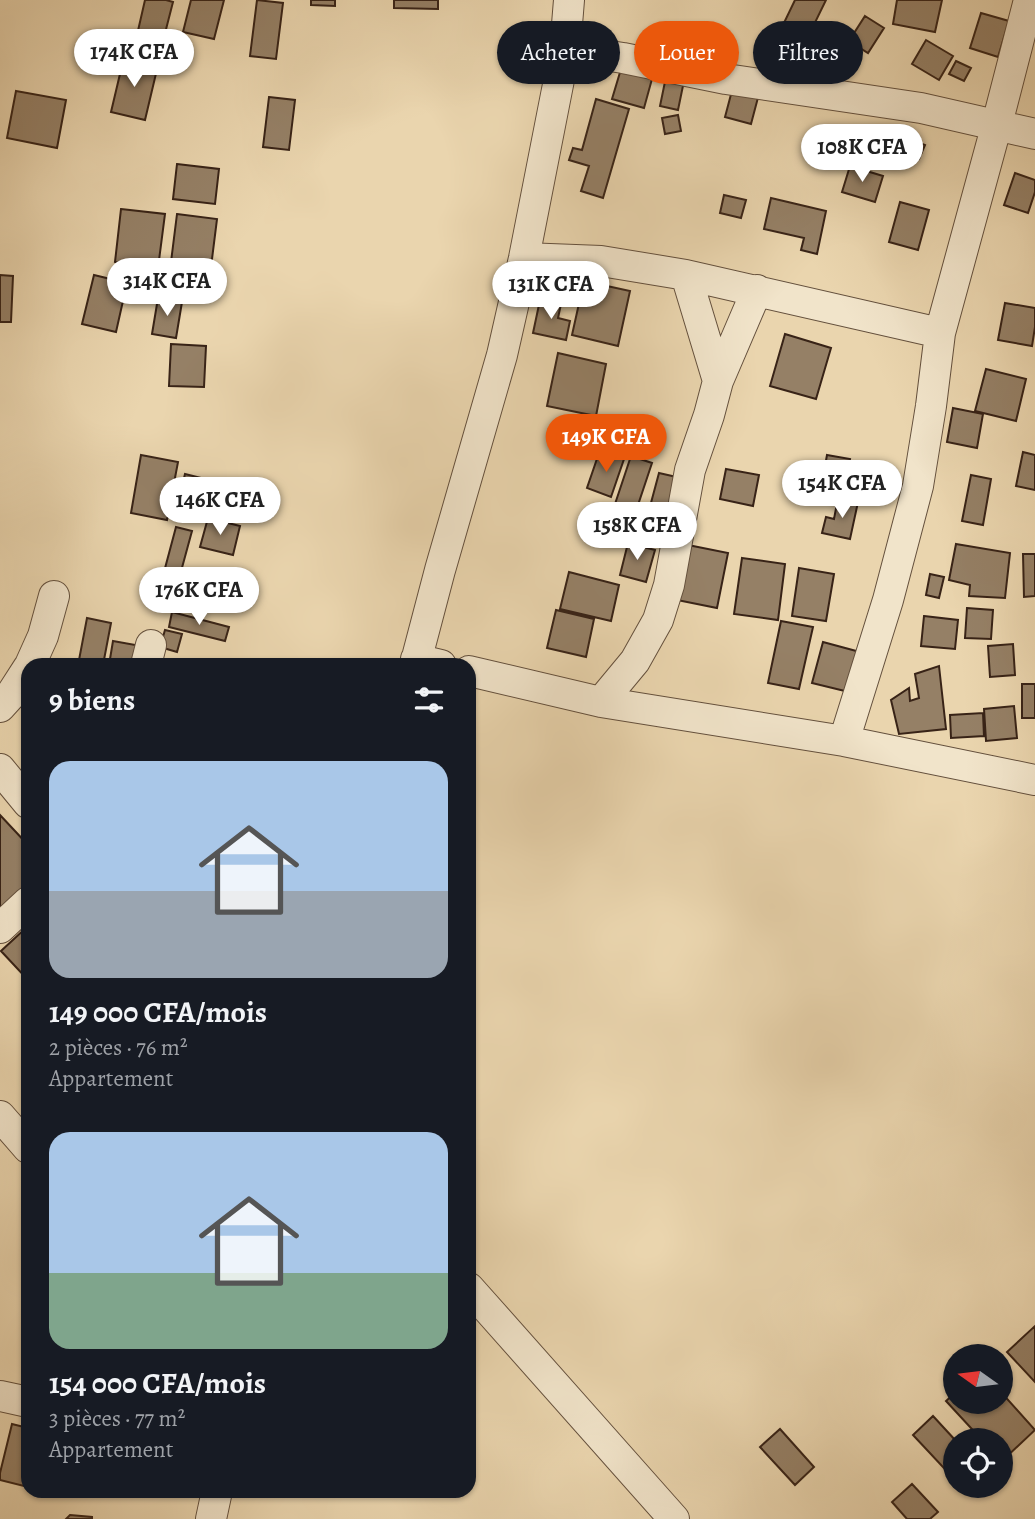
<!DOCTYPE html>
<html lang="fr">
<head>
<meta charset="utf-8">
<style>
  :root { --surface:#171b24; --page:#242831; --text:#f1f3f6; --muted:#9ea1a6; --accent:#ea580c }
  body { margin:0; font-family:Alegreya,serif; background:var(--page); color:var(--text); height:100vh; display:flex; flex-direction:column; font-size:26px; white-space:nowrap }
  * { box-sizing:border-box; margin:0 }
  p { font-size:23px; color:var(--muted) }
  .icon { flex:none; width:38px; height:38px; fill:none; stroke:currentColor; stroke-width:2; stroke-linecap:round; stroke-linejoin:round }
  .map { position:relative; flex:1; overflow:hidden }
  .drawer { position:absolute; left:21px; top:658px; width:455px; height:840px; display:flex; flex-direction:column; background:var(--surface); border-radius:21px; box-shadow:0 2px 5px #0004 }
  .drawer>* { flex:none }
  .top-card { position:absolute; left:497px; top:21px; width:432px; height:63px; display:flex; gap:14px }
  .needle { width:46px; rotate:284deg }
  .buttons { position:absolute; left:943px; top:1344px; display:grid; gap:14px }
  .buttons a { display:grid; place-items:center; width:70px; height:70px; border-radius:50%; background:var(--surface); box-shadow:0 2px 5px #0004; font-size:35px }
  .price { position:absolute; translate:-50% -60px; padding:0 16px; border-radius:24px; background:#fff; color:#222; font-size:23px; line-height:46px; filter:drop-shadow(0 2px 4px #0008) }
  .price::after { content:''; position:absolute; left:50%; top:42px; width:21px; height:16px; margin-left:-10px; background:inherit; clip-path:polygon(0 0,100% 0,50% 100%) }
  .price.current { background:var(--accent); color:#fff }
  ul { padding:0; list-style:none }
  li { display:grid; align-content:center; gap:14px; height:371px; padding:0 28px }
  li span { display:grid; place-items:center; height:217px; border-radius:21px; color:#555 }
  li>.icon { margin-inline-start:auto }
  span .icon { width:126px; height:126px; fill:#fffc; stroke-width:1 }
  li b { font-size:30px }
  h2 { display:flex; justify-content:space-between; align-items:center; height:84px; padding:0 28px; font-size:30px }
  .tag { padding:0 24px; border-radius:32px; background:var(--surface); box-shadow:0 2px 5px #0004; font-size:24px; line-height:63px }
  .tag.current { background:var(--accent); color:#fff }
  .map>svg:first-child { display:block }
</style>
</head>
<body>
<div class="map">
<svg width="1035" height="1519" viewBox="0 0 1035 1519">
  <rect width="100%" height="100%" fill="#ead5ae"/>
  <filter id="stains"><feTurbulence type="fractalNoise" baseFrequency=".00286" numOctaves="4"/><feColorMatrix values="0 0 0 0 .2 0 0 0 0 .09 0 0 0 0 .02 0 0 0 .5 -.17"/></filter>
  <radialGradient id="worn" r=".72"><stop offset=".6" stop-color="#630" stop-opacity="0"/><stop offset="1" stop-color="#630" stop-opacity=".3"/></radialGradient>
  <path fill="#958066" stroke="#382317" stroke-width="2" d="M145,0H166L173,2L163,41L137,35Z
    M191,0H224L214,39L183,32Z
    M257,0L283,3L276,59L250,56Z
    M311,0H335V6L311,5Z
    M394,0H438V9L394,8Z
    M795,0H826L807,39L782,27Z
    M897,0H942L935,32L893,24Z
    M981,13L1009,21L998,57L970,48Z
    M865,16L884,28L868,53L849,41Z
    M118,34L138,39L133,58L113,52Z
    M926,40L953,56L939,80L912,64Z
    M124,57L158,65L145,120L111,112Z
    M956,61L971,68L964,81L949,74Z
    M621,69L652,79L644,108L612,99Z
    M667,72L685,76L678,110L660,106Z
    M734,83L760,90L751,124L725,117Z
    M16,91L66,100L57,148L7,138Z
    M269,97L295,100L289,150L263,147Z
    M596,99L629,109L603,198L581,191L589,166L569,160L573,148L582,150Z
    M678,115L681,131L665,134L662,118Z
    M907,138L925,145L919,159L901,152Z
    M177,164L219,169L215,204L173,199Z
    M850,166L883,176L875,202L842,192Z
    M1015,173L1035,180V192L1028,213L1004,205Z
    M724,195L746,200L741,218L720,213Z
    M771,198L826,211L817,254L801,250L804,238L764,229Z
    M900,202L929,210L918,250L889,242Z
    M121,209L165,214L158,268L115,262Z
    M177,214L217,219L210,275L170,270Z
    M0,275L13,276L11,322H0Z
    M94,275L127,283L116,332L82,324Z
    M584,281L630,291L618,346L572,335Z
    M158,298L182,302L176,338L152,334Z
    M540,300L561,304L558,318L570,321L566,340L533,333Z
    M1005,303L1035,308V327L1032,346L998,340Z
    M785,334L831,348L816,399L770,386Z
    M171,344L206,346L204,387L169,386Z
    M558,353L606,364L596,416L547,406Z
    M986,369L1026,379L1016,421L975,411Z
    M953,408L983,414L977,448L947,442Z
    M600,450L624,459L611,497L587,488Z
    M1023,452L1035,455V490L1016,486Z
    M141,455L178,462L167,520L131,513Z
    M827,455L850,459L845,482L823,477Z
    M631,456L652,463L636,511L615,504Z
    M854,463L877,467L870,498L847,493Z
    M726,469L759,475L753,506L720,499Z
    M659,473L681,478L670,520L648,514Z
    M185,474L217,482L209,515L177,507Z
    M971,475L991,479L983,525L962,521Z
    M838,498L858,502L850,539L822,533L826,517L834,519Z
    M208,518L240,526L233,555L200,547Z
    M652,522L666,524L663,540L649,539Z
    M176,527L192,531L180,575L164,572Z
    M628,543L655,550L646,582L620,575Z
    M956,544L1010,553L1005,598L969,596L970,585L949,580Z
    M688,545L728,553L717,608L677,600Z
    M1023,554H1035V596L1024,597Z
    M742,558L785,564L778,620L734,614Z
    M799,568L834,574L826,621L792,616Z
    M569,572L619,585L611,621L560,609Z
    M930,574L944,577L939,598L926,595Z
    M967,608L993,610L991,639L965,638Z
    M556,610L594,619L586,657L547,648Z
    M172,612L229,627L225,641L169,627Z
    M924,616L958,620L955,649L921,646Z
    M87,618L111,623L103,665L79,660Z
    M781,621L813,627L799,689L768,683Z
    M165,630L182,634L177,652L160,647Z
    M113,641L141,646L137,665H109Z
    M823,642L860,652L849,692L812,683Z
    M1013,644L1015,675L990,677L988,646Z
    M939,666L946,729L899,734L891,700L909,688L910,701L919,698L915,674Z
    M1022,684H1035V718H1022Z
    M1014,706L1017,738L986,741L984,709Z
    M983,713L984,736L951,738L950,715Z
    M0,815L28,845V883L0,909Z
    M28,926V980L1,951Z
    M1035,1326V1382L1007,1352Z
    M956,1392V1402H1001V1392L1035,1430L1002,1461L1001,1440H982L946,1401Z
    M933,1416L956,1441V1481L913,1435Z
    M12,1424L28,1428V1487L0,1480V1473Z
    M780,1429L814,1467L795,1485L760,1447Z
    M912,1484L938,1512L930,1519H907L892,1502Z
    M70,1515L92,1517V1519H66Z"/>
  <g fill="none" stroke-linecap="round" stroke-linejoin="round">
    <defs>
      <path id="minor" d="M565,49L623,58L726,79L921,108L1035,134
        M524,258L601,261L686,275L940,333
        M686,275L718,381
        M416,659L441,665
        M30,665L43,636L54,596
        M146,665L151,645
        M415,665L440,570L502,355L524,258L565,49L569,0
        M469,671L601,702L844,741L1035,780
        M601,702L635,661L658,620L669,585L690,470L709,415L718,381L757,290
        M0,707L10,696L28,668
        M844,741L888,600L918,486L931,406L940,333L997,124L1029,0
        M0,769L28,803
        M0,928L28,902
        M0,1116L28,1148
        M469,1288L674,1519
        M0,1396L28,1402
        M211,1519L217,1491"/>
    </defs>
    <use href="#minor" stroke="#64503d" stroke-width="32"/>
    <use href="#minor" stroke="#f1e4ca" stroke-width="30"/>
  </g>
  <rect width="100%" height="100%" filter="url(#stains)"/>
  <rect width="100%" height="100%" fill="url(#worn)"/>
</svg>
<div class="buttons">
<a><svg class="needle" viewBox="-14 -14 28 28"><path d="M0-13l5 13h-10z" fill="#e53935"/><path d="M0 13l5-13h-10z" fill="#9ea1a6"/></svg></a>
<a><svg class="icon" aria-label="locate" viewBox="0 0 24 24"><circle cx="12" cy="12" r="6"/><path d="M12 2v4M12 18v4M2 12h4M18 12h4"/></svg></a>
</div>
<b class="price" style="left:134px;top:89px">174K CFA</b>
<b class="price" style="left:862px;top:184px">108K CFA</b>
<b class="price" style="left:167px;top:318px">314K CFA</b>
<b class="price" style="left:551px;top:321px">131K CFA</b>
<b class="price current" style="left:606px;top:474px">149K CFA</b>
<b class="price" style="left:842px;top:520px">154K CFA</b>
<b class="price" style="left:220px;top:537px">146K CFA</b>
<b class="price" style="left:637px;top:562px">158K CFA</b>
<b class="price" style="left:199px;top:627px">176K CFA</b>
<div class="top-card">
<a class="tag">Acheter</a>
<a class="tag current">Louer</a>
<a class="tag">Filtres</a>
</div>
<section class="drawer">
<h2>9 biens<svg class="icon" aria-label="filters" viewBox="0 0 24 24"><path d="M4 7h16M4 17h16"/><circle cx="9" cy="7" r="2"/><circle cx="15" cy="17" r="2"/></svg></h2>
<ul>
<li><span style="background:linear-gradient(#a9c7e8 60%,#9aa5b1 0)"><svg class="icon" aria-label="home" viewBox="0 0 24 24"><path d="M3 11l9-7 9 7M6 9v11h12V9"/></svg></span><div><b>149 000 CFA/mois</b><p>2 pièces · 76 m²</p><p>Appartement</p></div></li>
<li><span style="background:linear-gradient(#a9c7e8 65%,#7fa58c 0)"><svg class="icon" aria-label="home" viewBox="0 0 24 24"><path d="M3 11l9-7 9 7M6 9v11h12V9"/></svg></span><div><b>154 000 CFA/mois</b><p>3 pièces · 77 m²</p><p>Appartement</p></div></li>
</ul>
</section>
</div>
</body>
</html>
